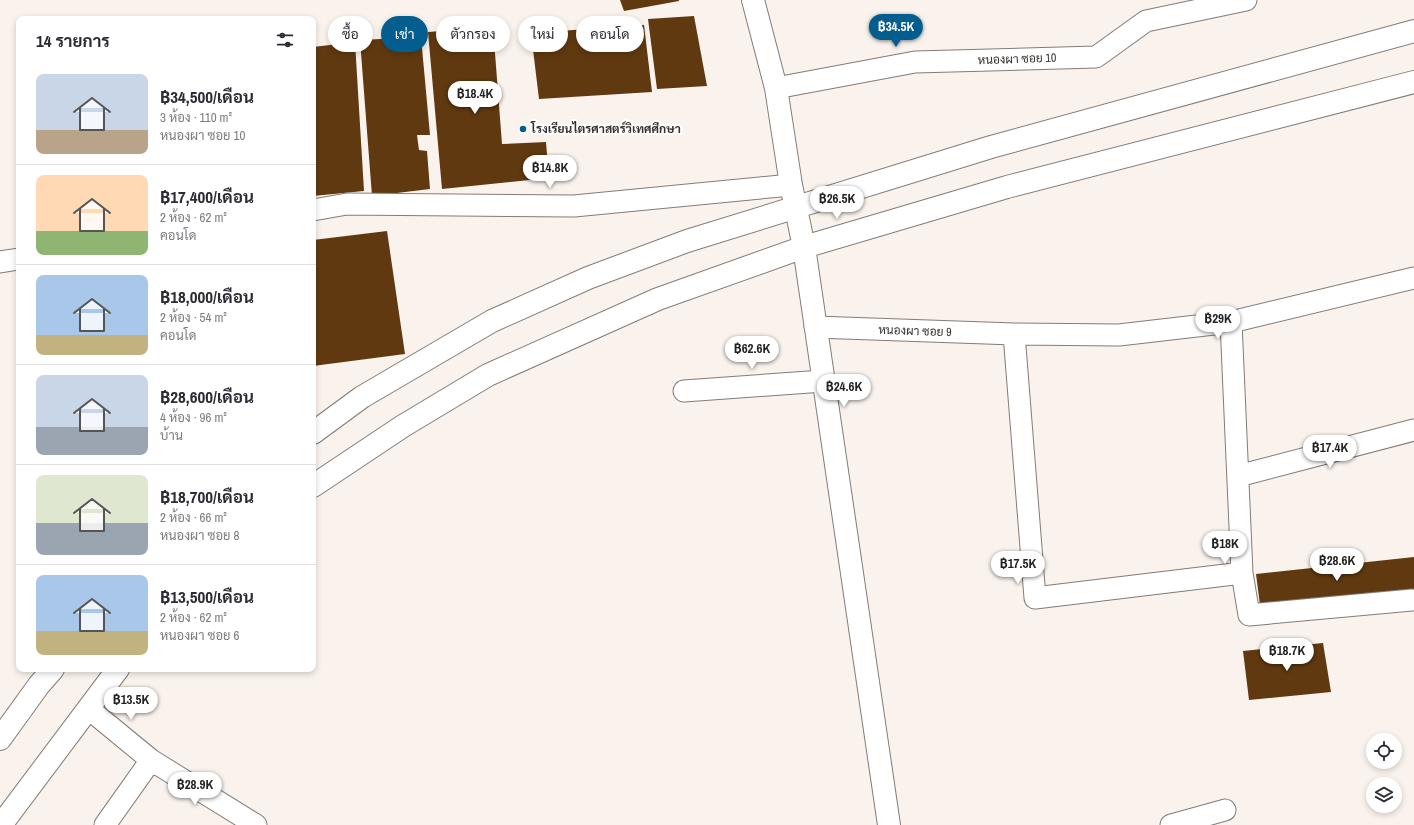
<!DOCTYPE html>
<html lang="th">
<head>
<meta charset="utf-8">
<style>
  :root { --surface:#fff; --page:#f7f7f7; --text:#2b2b33; --muted:#7c7c81; --line:#e1e1e2; --accent:#035d8e }
  body { margin:0; font-family:"Archivo Narrow",Sarabun,sans-serif; background:var(--page); color:var(--text); height:100vh; display:flex; flex-direction:column; font-size:15px; white-space:nowrap }
  * { box-sizing:border-box; margin:0 }
  p { font-size:13px; color:var(--muted) }
  .icon { flex:none; width:22px; height:22px; fill:none; stroke:currentColor; stroke-width:2; stroke-linecap:round; stroke-linejoin:round }
  .map { position:relative; flex:1; overflow:hidden }
  .side { position:absolute; left:16px; top:16px; width:300px; height:656px; display:flex; flex-direction:column; background:var(--surface); border-radius:8px; box-shadow:0 2px 6px #0003 }
  .side>* { flex:none }
  .guide { position:absolute; left:328px; top:16px; width:380px; height:36px; display:flex; gap:8px }
  .controls { position:absolute; left:1366px; top:733px; display:grid; gap:8px }
  .controls a { display:grid; place-items:center; width:36px; height:36px; border-radius:50%; background:var(--surface); box-shadow:0 2px 6px #0003; font-size:20px }
  .price { position:absolute; translate:-50% -34px; padding:0 9px; border-radius:14px; background:#fff; color:#222; font-size:13px; line-height:26px; filter:drop-shadow(0 1px 2px #0008) }
  .price::after { content:''; position:absolute; left:50%; top:24px; width:12px; height:9px; margin-left:-6px; background:inherit; clip-path:polygon(0 0,100% 0,50% 100%) }
  .price.on { background:var(--accent); color:#fff }
  ul { padding:0; list-style:none }
  li { display:flex; align-items:center; gap:12px; height:100px; padding:0 20px }
  li+li { border-top:1px solid var(--line) }
  li span { display:grid; place-items:center; flex:none; width:112px; height:80px; border-radius:8px; color:#555 }
  li>.icon { margin-inline-start:auto }
  span .icon { width:48px; height:48px; fill:#fffc; stroke-width:1 }
  li b { font-size:17px }
  h2 { display:flex; justify-content:space-between; align-items:center; height:48px; padding:0 20px; font-size:17px }
  .tag { padding:0 14px; border-radius:18px; background:var(--surface); box-shadow:0 2px 6px #0003; font-size:14px; line-height:36px }
  .tag.on { background:var(--accent); color:#fff }
  .map>svg:first-child { display:block }
</style>
</head>
<body>
<div class="map">
<svg width="1414" height="825" viewBox="0 0 1414 825">
  <rect width="100%" height="100%" fill="#faf3ed"/>
  <path fill="#603910" d="M620,0H679V1L624,11Z
    M694,16L707,86L657,89L648,19Z
    M644,25L652,92L539,99L531,33Z
    M493,27L502,144L546,142L549,178L442,189L428,32Z
    M421,37L430,135H417L419,150L427,151L430,189L372,196L360,40Z
    M355,42L364,191L313,196V47Z
    M387,231L405,354L313,366V240Z
    M1414,557V591L1260,605L1256,574Z
    M1323,643L1331,692L1249,700L1243,651Z"/>
  <g fill="none" stroke-linecap="round" stroke-linejoin="round">
    <defs>
      <path id="street" d="M776,88L915,62L1096,57L1146,21L1246,0
        M313,210L347,204L574,206L791,185
        M0,262L19,259
        M1231,322L1242,573L1249,615L1412,600
        M815,327L1014,334L1119,335L1231,322L1414,278
        M1014,334L1035,598L1242,573
        M684,391L823,381
        M1238,476L1414,430
        M89,709L151,760L256,825
        M105,825L151,760
        M1171,825L1225,810"/>
      <path id="secondary" d="M753,0L776,88L791,185L804,247L889,825
        M313,433L362,397L492,321L588,278L687,241L991,147L1414,31
        M313,486L403,426L488,375L658,299L804,247L1007,187L1414,82
        M0,739L39,685L53,669
        M1,825L118,669"/>
    </defs>
    <use href="#street" stroke="#827c77" stroke-width="23"/>
    <use href="#secondary" stroke="#827c77" stroke-width="24"/>
    <use href="#street" stroke="#fff" stroke-width="21"/>
    <use href="#secondary" stroke="#fff" stroke-width="22"/>
  </g>
  <circle fill="#035d8e" stroke="#fff" stroke-width="1.5" cx="523" cy="129" r="4"/>
  <g text-anchor="middle" dominant-baseline="central" stroke-width="4" stroke-linejoin="round" paint-order="stroke">
    <g font-size="12" fill="#33302e" stroke="#fff">
      <text transform="translate(1017 59) rotate(-2)">หนองผา ซอย 10</text>
      <text transform="translate(915 331) rotate(2)">หนองผา ซอย 9</text>
    </g>
    <g font-size="12" font-weight="bold" fill="#33302e" stroke="#fff" text-anchor="start">
      <text x="531" y="129">โรงเรียนไตรศาสตร์วิเทศศึกษา</text>
    </g>
  </g>
</svg>
<div class="controls">
<a><svg class="icon" aria-label="locate" viewBox="0 0 24 24"><circle cx="12" cy="12" r="6"/><path d="M12 2v4M12 18v4M2 12h4M18 12h4"/></svg></a>
<a><svg class="icon" aria-label="layers" viewBox="0 0 24 24"><path d="M12 4l9 5-9 5-9-5zM3 14l9 5 9-5"/></svg></a>
</div>
<b class="price on" style="left:896px;top:48px">฿34.5K</b>
<b class="price" style="left:475px;top:115px">฿18.4K</b>
<b class="price" style="left:550px;top:189px">฿14.8K</b>
<b class="price" style="left:837px;top:220px">฿26.5K</b>
<b class="price" style="left:1218px;top:340px">฿29K</b>
<b class="price" style="left:752px;top:370px">฿62.6K</b>
<b class="price" style="left:844px;top:408px">฿24.6K</b>
<b class="price" style="left:1330px;top:469px">฿17.4K</b>
<b class="price" style="left:1225px;top:565px">฿18K</b>
<b class="price" style="left:1337px;top:582px">฿28.6K</b>
<b class="price" style="left:1018px;top:585px">฿17.5K</b>
<b class="price" style="left:1287px;top:672px">฿18.7K</b>
<b class="price" style="left:131px;top:721px">฿13.5K</b>
<b class="price" style="left:195px;top:806px">฿28.9K</b>
<div class="guide">
<a class="tag">ซื้อ</a>
<a class="tag on">เช่า</a>
<a class="tag">ตัวกรอง</a>
<a class="tag">ใหม่</a>
<a class="tag">คอนโด</a>
</div>
<section class="side">
<h2>14 รายการ<svg class="icon" aria-label="filters" viewBox="0 0 24 24"><path d="M4 7h16M4 17h16"/><circle cx="9" cy="7" r="2"/><circle cx="15" cy="17" r="2"/></svg></h2>
<ul>
<li><span style="background:linear-gradient(#c9d6e8 70%,#b9a48a 0)"><svg class="icon" aria-label="home" viewBox="0 0 24 24"><path d="M3 11l9-7 9 7M6 9v11h12V9"/></svg></span><div><b>฿34,500/เดือน</b><p>3 ห้อง · 110 m²</p><p>หนองผา ซอย 10</p></div></li>
<li><span style="background:linear-gradient(#ffd9b3 70%,#8fb573 0)"><svg class="icon" aria-label="home" viewBox="0 0 24 24"><path d="M3 11l9-7 9 7M6 9v11h12V9"/></svg></span><div><b>฿17,400/เดือน</b><p>2 ห้อง · 62 m²</p><p>คอนโด</p></div></li>
<li><span style="background:linear-gradient(#a9c7e8 75%,#c2b280 0)"><svg class="icon" aria-label="home" viewBox="0 0 24 24"><path d="M3 11l9-7 9 7M6 9v11h12V9"/></svg></span><div><b>฿18,000/เดือน</b><p>2 ห้อง · 54 m²</p><p>คอนโด</p></div></li>
<li><span style="background:linear-gradient(#c9d6e8 65%,#9aa5b1 0)"><svg class="icon" aria-label="home" viewBox="0 0 24 24"><path d="M3 11l9-7 9 7M6 9v11h12V9"/></svg></span><div><b>฿28,600/เดือน</b><p>4 ห้อง · 96 m²</p><p>บ้าน</p></div></li>
<li><span style="background:linear-gradient(#dfe7d0 60%,#9aa5b1 0)"><svg class="icon" aria-label="home" viewBox="0 0 24 24"><path d="M3 11l9-7 9 7M6 9v11h12V9"/></svg></span><div><b>฿18,700/เดือน</b><p>2 ห้อง · 66 m²</p><p>หนองผา ซอย 8</p></div></li>
<li><span style="background:linear-gradient(#a9c7e8 70%,#c2b280 0)"><svg class="icon" aria-label="home" viewBox="0 0 24 24"><path d="M3 11l9-7 9 7M6 9v11h12V9"/></svg></span><div><b>฿13,500/เดือน</b><p>2 ห้อง · 62 m²</p><p>หนองผา ซอย 6</p></div></li>
</ul>
</section>
</div>
</body>
</html>
